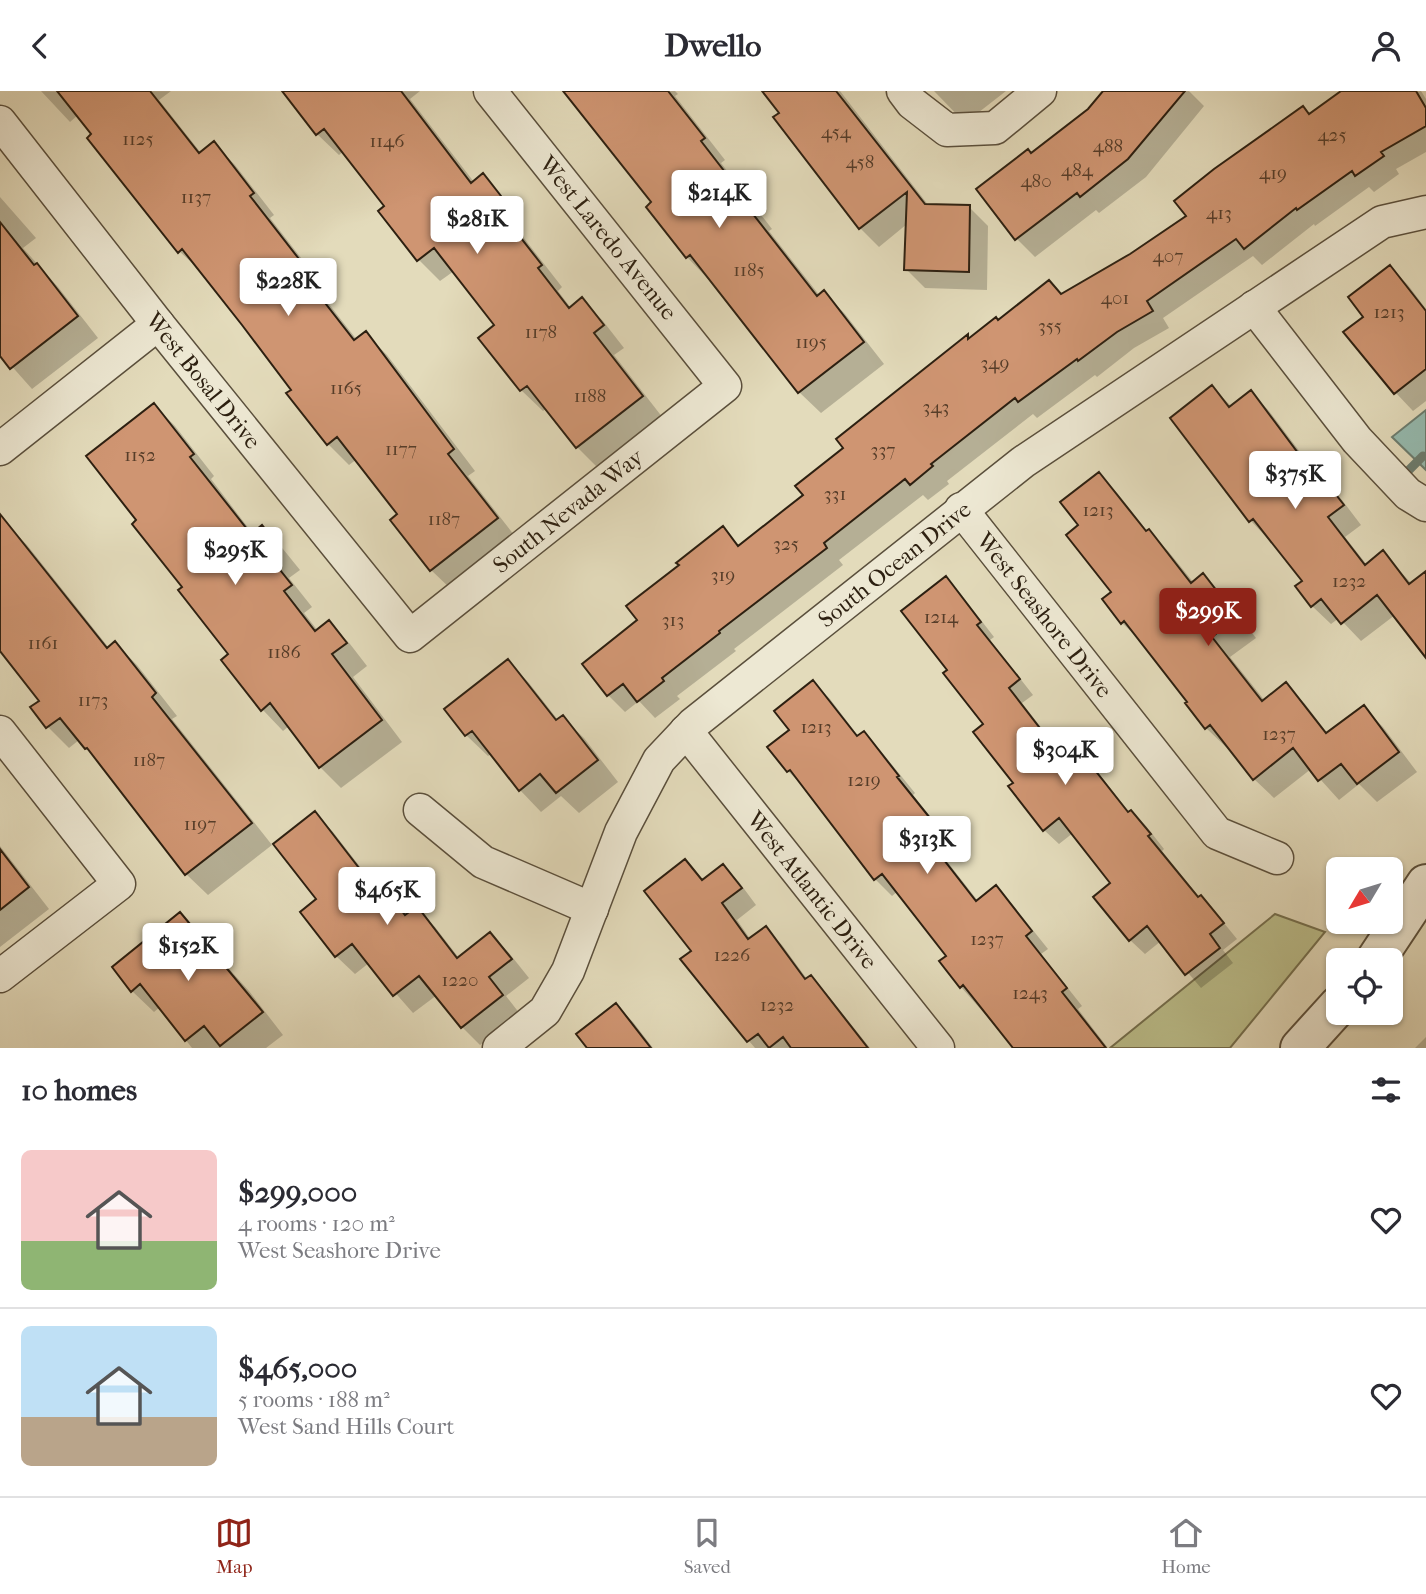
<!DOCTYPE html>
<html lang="en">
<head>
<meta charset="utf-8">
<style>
  :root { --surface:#fff; --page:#f7f7f7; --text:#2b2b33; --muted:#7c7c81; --line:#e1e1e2; --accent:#8f2418 }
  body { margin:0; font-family:"IM FELL French Canon",serif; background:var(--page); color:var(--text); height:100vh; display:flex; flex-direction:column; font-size:26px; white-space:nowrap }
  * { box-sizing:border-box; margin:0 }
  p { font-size:23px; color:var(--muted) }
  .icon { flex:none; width:38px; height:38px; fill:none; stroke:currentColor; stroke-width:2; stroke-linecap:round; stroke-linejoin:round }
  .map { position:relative; height:957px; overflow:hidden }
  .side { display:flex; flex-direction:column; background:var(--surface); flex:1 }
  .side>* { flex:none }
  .needle { width:46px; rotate:232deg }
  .fabs { position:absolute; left:1326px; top:766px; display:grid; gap:14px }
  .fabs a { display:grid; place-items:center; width:77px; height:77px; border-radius:10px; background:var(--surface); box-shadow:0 2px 5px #0004; font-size:35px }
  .price { position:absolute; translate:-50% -60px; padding:0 16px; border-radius:7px; background:#fff; color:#222; font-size:23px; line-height:46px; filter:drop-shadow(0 2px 4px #0008) }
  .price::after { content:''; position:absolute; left:50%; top:42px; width:21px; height:16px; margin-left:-10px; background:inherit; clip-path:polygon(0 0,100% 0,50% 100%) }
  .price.active { background:var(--accent); color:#fff }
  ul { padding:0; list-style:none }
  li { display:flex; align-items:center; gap:21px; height:175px; padding:0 21px }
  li+li { border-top:2px solid var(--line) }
  li span { display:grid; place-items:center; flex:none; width:196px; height:140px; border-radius:10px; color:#555 }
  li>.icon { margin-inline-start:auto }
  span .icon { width:84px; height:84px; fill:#fffc; stroke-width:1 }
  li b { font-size:30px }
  h2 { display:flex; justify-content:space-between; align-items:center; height:84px; padding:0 21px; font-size:30px }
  header { display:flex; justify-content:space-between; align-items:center; height:91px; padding:0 21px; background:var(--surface); font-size:32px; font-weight:800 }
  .tabs { display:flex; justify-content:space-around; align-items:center; height:98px; border-top:2px solid var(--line); background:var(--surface); font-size:19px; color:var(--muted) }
  .tabs a { display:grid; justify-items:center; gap:4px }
  .tabs .active { color:var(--accent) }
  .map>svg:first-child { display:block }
</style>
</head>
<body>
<header><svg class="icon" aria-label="back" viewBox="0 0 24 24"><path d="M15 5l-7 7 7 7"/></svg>Dwello<svg class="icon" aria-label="person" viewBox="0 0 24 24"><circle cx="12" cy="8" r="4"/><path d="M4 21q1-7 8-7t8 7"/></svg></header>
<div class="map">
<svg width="1426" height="957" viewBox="0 0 1426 957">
  <rect width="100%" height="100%" fill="#e3dbbb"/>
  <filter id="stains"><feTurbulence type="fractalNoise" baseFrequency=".00286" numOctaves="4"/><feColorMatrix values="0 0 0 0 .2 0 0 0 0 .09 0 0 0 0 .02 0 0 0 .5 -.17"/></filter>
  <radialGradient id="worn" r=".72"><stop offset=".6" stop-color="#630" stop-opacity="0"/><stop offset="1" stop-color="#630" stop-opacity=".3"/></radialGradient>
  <path fill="#bbbe8b" stroke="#746f4e" stroke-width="2" d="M1275,823L1325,841L1230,957H1110Z"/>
  <path fill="#95bbb0" stroke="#6b7d70" stroke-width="2" d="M1426,319V379L1392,346Z"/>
  <path fill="#0003" d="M41,0H171L159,9L201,62L214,53L235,74L274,124L270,127L319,190L314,194L357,249L365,242L387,264L475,380L468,385L518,449L453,500L431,479L400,423L357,368L349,374L328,353L293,299L202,181L179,160L78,24L70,31Z
    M284,0H420L410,8L474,91L483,85L521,127L513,133L562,196L558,200L571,217L582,209L603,230L624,257L614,264L663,327L599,378L577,356L547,317L543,320L521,299L497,234L454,180L440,190L419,169L380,120L386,115L344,60L339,64L317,43Z
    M566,0H675L678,3L675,5L725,69L721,72L772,138L769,140L820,205L824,201L845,223L884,273L821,322L799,301L708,188L687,166L654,112Z
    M764,0H840L929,115L969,116L988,135L987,199L925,197L906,178L907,133L879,156L860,137Z
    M934,0H1006L965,32Z
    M1105,0H1189L1204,15L1146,86L1099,122L1096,119L1035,166L1017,148L979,98L1032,64L1089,19Z
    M1344,0H1421L1426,8V61L1396,78L1399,83L1374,101L1369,96L1315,135L1314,133L1262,174L1253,165L1163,227L1169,237L1134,257L1097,286L1095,284L1037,327L1033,323L947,390L949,393L928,409L923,404L839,469L843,474L734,558L736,560L677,605L680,608L655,627L639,610L625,621L608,604L639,530L681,474L723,438L740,455L805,404L846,357L968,245L970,248L998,231L1049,191L1062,204L1131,165L1188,126L1303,17L1310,24Z
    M0,106L36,147L23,157L58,196L98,247L32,298L0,262Z
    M1390,176L1408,194L1426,218V310L1413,320L1396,302L1346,241L1365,226Z
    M1212,296L1232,316L1251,301L1269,320L1322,390L1342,409L1361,434L1345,446L1367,474L1383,462L1412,493L1426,482V562L1395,524L1361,550L1339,527L1331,533L1312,515L1304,490L1271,448L1269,449L1251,430L1173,327Z
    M154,314L175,335L214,385L211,388L253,443L262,436L283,458L300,479L289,487L312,516L304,522L318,540L329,531L350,553L367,575L353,586L402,651L341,697L320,676L289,635L283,640L262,618L231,564L139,429Z
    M1099,383L1118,403L1148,441L1168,460L1194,492L1203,485L1223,504L1256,547L1230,566L1265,610L1286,594L1305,613L1328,643L1363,616L1383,636L1417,681L1377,711L1359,693L1339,709L1311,678L1274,707L1254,688L1228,654L1226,656L1206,637L1190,611L1142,551L1122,532L1113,502L1080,435Z
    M5,432L27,454L109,557L115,552L137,574L177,625L172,628L272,754L208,804L186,783L102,674L79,649L69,657L48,636L41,610L0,557V437Z
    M945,488L960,502L994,546L990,549L1033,604L1022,612L1075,680L1087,671L1101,686L1130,722L1131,721L1146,735L1164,758L1162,760L1200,807L1215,821L1237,848L1223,859L1233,872L1201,897L1161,850L1145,863L1130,849L1112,793L1073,742L1059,753L1044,739L1015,692L986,634L949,579Z
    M508,570L529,592L558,629L562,626L584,647L618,691L579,722L561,705L541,721L520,699L491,663L488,665L466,644Z
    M813,591L830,608L859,646L864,642L880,659L915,702L913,704L954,755L942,764L978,810L996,796L1012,813L1048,858L1041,863L1082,915L1078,918L1108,957H1011L1013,955L961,896L949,865L898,800L892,805L875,788L805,697L788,680L791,639Z
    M315,723L333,741L375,795L379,793L408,825L416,818L435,836L459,867L490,843L509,862L529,887L506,905L520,923L480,954L462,936L437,904L413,922L369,872L355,883L336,865L302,821L319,809Z
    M0,755L49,818L0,856Z
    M685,770L704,790L723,775L739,791L756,814L737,829L751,849L766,838L782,854L807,888L811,886L826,902L870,957H755L749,950L682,868L694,860Z
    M180,823L249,900L283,944L266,957H192L160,916L154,921L132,900Z
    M616,914L633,931L653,957H589Z
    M1426,946V957H1415Z"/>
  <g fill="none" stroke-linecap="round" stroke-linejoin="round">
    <path stroke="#6b7d70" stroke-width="9" d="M1401,387L1423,365"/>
  </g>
  <path fill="#cf9572" stroke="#2d2011" stroke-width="2" d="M57,0H150L199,62L214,50L254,102L250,105L299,168L294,172L354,249L366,240L454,358L448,363L498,427L430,480L390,429L397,423L337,346L327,354L286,302L291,299L242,234L182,158L178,162L87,47L91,43Z
    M282,0H401L471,92L483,82L501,105L493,111L542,174L538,177L569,217L582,206L604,234L594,242L643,305L576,357L527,295L520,300L478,247L494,234L434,157L417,170L378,120L384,115L324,38L316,44Z
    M563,0H668L705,47L701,50L752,116L749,118L817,205L824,199L864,251L798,302L690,164L686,167L646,116L651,111Z
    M762,0H836L925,113L970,114L969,181L904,179L907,101L859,138L773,26L779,22Z
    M1103,0H1185L1128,68L1080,106L1077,102L1015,149L976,98L1028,58L1031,62L1088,18Z
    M1341,0H1416L1426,17V35L1381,61L1384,65L1355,85L1352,80L1297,119L1296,117L1244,158L1236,148L1147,210L1153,220L1117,241L1078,270L1077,268L1018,311L1015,307L931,373L933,375L910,394L905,388L824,452L827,457L719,540L720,542L662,587L664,590L637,611L623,593L607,605L582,573L637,529L626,515L679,474L676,472L723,435L738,455L803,404L795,395L843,357L836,348L968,243V248L996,226L998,229L1049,189L1061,203L1130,163L1186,125L1174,110L1214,78L1303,15L1309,23Z
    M0,131L34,174L37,172L78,225L10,278L0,265Z
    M1390,174L1426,220V278L1394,303L1343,241L1363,226L1348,206Z
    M1212,294L1229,316L1251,299L1319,390L1323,387L1344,414L1328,426L1365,474L1383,459L1409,493L1426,480V567L1377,504L1341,533L1321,508L1311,516L1295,495L1302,490L1253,428L1249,431L1170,327Z
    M154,312L194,363L190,366L251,443L262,434L280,457L269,465L292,494L284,500L315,540L329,529L347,552L332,563L382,629L319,677L270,612L261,620L221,569L228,563L178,499L182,496L132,433L136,429L86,365Z
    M1099,381L1146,440L1149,438L1191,492L1203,482L1237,526L1212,546L1262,610L1286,591L1326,642L1364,614L1399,661L1357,693L1341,673L1318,690L1293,657L1253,689L1210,634L1205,638L1185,612L1187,611L1124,530L1121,533L1102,508L1111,501L1066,444L1078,434L1060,411Z
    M0,423L107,557L115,550L156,602L152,606L252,732L185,784L87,657L85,658L60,627L46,637L30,616L39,610L0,560Z
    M946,485L981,531L977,534L1020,588L1009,597L1073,680L1087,669L1128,721L1131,719L1151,743L1148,745L1198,806L1201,804L1224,832L1210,843L1220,857L1185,884L1147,835L1129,850L1093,806L1110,792L1059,727L1043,740L1008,695L1013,692L973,641L983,633L943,582L947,579L901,520Z
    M508,568L556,629L563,624L598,669L556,702L540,683L519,700L472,640L465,645L444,618Z
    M813,589L857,645L864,640L899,685L897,686L938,737L927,747L976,810L996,794L1032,840L1026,845L1067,897L1062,901L1106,957H1013L963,894L960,897L939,870L946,865L882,783L874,789L790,679L787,681L767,656L789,639L774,620Z
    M315,720L373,795L379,790L405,824L417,815L457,867L490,841L512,868L489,886L503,904L461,937L419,885L393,905L352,853L335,866L300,821L316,808L273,753Z
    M0,758L29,796L0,819Z
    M685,768L702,789L723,773L742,797L722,812L748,848L766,835L805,888L811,884L868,957H791L783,946L769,957L758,943L747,951L680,868L691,860L644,800Z
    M180,821L263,921L220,955L204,935L185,950L140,893L131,901L112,876Z
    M616,912L651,957H587L576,943Z"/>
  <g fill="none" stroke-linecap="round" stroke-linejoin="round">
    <defs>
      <g id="minor">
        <path d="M903,0L912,12L947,39L995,37L1040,0"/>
        <path id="s1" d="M0,31L158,233L410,545L725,295L490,0"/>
        <path d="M1254,216L1357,349L1408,403L1426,414"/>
        <path d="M0,358L158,233"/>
        <path id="s2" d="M961,418L1217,742L1277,767"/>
        <path id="s3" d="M686,640L938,957"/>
        <path d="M0,641L119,793L0,885"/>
        <path d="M420,719L483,771L592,818"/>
        <path id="s4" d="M499,957L545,920L568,880L621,741L659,669L693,633L1023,371L1382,131L1426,121"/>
      </g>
      <path id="tertiary" d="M1375,870L1426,793
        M1300,957L1339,914"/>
    </defs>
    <use href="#minor" stroke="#5a4f3c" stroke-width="35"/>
    <use href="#tertiary" stroke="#5a4f3c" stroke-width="42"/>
    <use href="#minor" stroke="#ede8d3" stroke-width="32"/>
    <use href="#tertiary" stroke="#ede8d3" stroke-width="38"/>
  </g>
  <g text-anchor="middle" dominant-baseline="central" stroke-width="7" stroke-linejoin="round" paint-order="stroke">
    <g font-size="19" fill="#563d29">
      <text x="836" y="41">454</text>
      <text x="1332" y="44">425</text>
      <text x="138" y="48">1125</text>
      <text x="387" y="50">1146</text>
      <text x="1108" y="55">488</text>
      <text x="860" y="71">458</text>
      <text x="1077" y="79">484</text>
      <text x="1273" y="82">419</text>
      <text x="1036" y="90">480</text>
      <text x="196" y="106">1137</text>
      <text x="1219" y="122">413</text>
      <text x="1168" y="165">407</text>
      <text x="749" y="179">1185</text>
      <text x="1115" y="207">401</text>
      <text x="1389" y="221">1213</text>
      <text x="1050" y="235">355</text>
      <text x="541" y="241">1178</text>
      <text x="811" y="251">1195</text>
      <text x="995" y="272">349</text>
      <text x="346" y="297">1165</text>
      <text x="590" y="305">1188</text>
      <text x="936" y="316">343</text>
      <text x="401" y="358">1177</text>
      <text x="883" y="359">337</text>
      <text x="140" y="364">1152</text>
      <text x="835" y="403">331</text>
      <text x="1098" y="419">1213</text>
      <text x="444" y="428">1187</text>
      <text x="786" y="453">325</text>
      <text x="723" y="484">319</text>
      <text x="1349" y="490">1232</text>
      <text x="941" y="526">1214</text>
      <text x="673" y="529">313</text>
      <text x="43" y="552">1161</text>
      <text x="284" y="561">1186</text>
      <text x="93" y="609">1173</text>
      <text x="816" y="636">1213</text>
      <text x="1279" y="643">1237</text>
      <text x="149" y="669">1187</text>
      <text x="864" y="689">1219</text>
      <text x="200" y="733">1197</text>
      <text x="987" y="848">1237</text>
      <text x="732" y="864">1226</text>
      <text x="460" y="889">1220</text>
      <text x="1030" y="902">1243</text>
      <text x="777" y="914">1232</text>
    </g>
    <g font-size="23" fill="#2d2011" stroke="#ede8d3">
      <text transform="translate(608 147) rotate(51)">West Laredo Avenue</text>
      <text stroke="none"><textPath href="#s1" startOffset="329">West Bosal Drive</textPath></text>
      <text stroke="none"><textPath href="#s1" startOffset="859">South Nevada Way</textPath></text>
      <text stroke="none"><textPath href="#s4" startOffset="642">South Ocean Drive</textPath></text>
      <text stroke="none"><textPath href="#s2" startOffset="135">West Seashore Drive</textPath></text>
      <text stroke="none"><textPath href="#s3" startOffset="203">West Atlantic Drive</textPath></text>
    </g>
  </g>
  <rect width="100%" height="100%" filter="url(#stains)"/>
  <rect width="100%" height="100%" fill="url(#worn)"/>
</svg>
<div class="fabs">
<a><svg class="needle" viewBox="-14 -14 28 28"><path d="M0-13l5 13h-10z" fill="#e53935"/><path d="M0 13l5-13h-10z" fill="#7c7c81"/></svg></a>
<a><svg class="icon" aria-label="locate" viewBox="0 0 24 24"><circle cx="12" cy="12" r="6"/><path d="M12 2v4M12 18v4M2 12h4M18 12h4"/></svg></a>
</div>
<b class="price" style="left:719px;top:139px">$214K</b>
<b class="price" style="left:477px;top:165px">$281K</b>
<b class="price" style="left:288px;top:227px">$228K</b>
<b class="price" style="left:1295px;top:420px">$375K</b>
<b class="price" style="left:235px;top:496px">$295K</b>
<b class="price active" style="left:1208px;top:557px">$299K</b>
<b class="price" style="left:1065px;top:696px">$304K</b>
<b class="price" style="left:927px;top:785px">$313K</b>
<b class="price" style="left:387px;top:836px">$465K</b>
<b class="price" style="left:188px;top:892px">$152K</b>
</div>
<section class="side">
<h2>10 homes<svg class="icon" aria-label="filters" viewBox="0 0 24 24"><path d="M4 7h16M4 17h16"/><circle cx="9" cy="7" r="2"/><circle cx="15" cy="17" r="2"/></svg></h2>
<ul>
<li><span style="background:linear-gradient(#f6c9c9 65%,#8fb573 0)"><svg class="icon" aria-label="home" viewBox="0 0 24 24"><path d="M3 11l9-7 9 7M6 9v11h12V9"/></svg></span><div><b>$299,000</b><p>4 rooms · 120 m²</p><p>West Seashore Drive</p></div><svg class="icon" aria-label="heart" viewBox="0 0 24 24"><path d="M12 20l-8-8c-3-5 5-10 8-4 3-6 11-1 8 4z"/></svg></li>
<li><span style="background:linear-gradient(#bfe0f5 65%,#b9a48a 0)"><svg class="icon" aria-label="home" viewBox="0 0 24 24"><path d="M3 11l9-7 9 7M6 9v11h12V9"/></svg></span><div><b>$465,000</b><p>5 rooms · 188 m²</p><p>West Sand Hills Court</p></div><svg class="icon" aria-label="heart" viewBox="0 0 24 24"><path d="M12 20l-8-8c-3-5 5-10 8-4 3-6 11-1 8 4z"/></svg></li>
</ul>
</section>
<nav class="tabs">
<a class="active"><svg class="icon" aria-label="map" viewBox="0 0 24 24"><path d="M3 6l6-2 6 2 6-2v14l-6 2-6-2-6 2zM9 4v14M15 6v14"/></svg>Map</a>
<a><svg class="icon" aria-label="saved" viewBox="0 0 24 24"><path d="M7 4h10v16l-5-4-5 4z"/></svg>Saved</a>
<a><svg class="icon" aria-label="home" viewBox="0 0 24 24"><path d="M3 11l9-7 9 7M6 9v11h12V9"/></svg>Home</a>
</nav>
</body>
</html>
